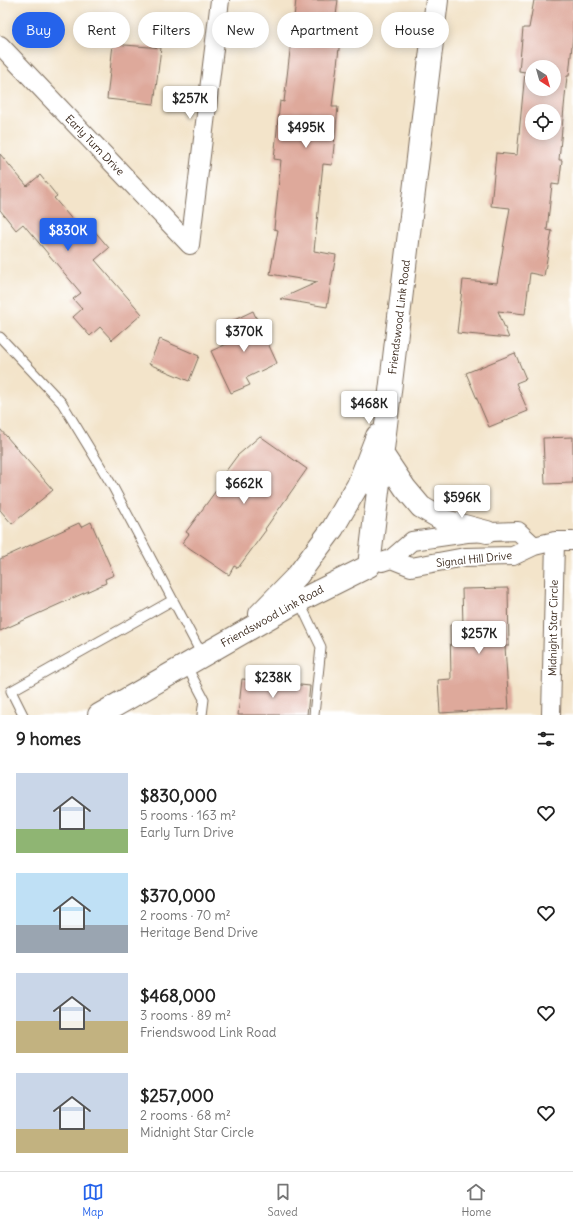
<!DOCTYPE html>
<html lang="en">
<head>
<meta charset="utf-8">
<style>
  :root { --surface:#fff; --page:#f6f6f6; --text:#222; --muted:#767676; --line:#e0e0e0; --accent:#2563eb }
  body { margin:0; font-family:Delius,sans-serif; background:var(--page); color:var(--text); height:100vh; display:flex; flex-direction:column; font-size:15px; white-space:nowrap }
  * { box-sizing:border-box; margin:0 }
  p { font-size:13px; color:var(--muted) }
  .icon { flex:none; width:22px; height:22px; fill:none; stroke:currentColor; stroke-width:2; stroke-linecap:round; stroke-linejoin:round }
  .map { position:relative; height:715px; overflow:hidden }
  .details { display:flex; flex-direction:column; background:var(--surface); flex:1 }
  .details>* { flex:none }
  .banner { position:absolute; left:12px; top:12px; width:549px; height:36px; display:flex; gap:8px }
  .needle { width:26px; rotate:143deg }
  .buttons { position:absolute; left:525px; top:60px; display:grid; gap:8px }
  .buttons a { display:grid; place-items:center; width:36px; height:36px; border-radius:50%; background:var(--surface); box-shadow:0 2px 10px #0003; font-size:20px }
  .price { position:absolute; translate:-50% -34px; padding:0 9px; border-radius:4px; background:#fff; color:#222; font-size:13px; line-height:26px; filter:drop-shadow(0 1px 2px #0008) }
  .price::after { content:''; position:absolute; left:50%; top:24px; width:12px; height:9px; margin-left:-6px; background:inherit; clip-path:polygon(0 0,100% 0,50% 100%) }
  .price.active { background:var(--accent); color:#fff }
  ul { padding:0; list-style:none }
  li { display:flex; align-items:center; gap:12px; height:100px; padding:0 16px }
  li span { display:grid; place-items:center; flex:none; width:112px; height:80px; border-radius:0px; color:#555 }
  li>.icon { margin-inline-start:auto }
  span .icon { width:48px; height:48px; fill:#fffc; stroke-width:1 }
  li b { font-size:17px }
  h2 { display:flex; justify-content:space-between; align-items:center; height:48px; padding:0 16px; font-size:17px }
  .chip { padding:0 14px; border-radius:18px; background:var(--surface); box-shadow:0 2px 10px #0003; font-size:14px; line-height:36px }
  .chip.active { background:var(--accent); color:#fff }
  .tab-bar { display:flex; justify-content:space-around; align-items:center; height:56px; border-top:1px solid var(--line); background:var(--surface); font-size:11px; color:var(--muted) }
  .tab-bar a { display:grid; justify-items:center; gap:2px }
  .tab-bar .active { color:var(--accent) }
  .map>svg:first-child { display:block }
</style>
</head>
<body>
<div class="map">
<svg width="573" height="715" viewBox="0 0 573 715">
  <rect width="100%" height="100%" fill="#fff"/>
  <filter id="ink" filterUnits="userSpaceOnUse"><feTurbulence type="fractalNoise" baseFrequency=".025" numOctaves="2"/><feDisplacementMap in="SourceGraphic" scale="8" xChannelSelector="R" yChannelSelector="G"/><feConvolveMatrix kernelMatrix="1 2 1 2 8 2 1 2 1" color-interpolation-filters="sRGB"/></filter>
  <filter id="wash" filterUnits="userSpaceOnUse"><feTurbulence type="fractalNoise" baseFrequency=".012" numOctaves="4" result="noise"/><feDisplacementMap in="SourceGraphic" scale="16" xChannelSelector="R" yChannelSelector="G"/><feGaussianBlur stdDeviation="0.9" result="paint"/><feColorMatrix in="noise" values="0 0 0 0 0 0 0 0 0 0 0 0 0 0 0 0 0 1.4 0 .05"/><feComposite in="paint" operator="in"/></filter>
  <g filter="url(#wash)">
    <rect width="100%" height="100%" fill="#f3e4ca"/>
    <g id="blocks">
      <path fill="#dea99b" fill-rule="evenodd" d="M296,0H338L333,39L340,40L332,107H338L332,165L323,164L314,251L336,255L327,307L280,299L318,282L270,274L278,230L274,229L281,160L274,159L280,101L284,102Z
        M534,0H573V35L569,76H567L559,160H562L559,185L552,184L547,230L552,231L544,276L530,273L525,314L498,311L509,338L457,333L463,280L497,283L510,208L491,206L496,153L517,155L525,72L519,71L523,28H529ZM532,67H554V89H532ZM532,111H554V133H532Z
        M113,44L161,48L154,104L107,99Z
        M0,154L27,186L40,175L57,196L54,198L85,235L92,228L109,248L95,260L142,314L112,340L100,327L90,336L73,317L82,309L73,299L81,293L23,224L16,230L0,210Z
        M253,311L277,363L246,378L250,385L231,393L211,351L238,339L230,322Z
        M160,339L199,356L189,381L149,364Z
        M515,353L526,379L516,383L528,411L489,427L466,373Z
        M0,429L53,490L12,524L0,510Z
        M260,436L307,469L265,529L266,530L238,568L234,566L229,575L182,543L189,534L186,532L223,481L220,479L237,456Z
        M573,437V483L545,484L543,438Z
        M91,522L114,575L105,579L106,583L0,631V559L79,523L81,527Z
        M508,588L509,646H505L509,709L440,713L438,680L451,679L450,625H463L462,589Z
        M242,679L310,686L307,715H238Z"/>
    </g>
  </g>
  <g filter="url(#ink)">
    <use href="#blocks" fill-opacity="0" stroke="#7b6b5a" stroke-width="1"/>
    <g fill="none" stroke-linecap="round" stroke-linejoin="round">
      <defs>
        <path id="service" d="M0,337L62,403L113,487L202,655
          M299,601L321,647L314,715
          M186,665L204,699L202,715
          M23,715L11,691L173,600"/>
        <path id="minor" d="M0,45L190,245
          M190,245L220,0
          M391,559L411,567L465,557L513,556L534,546L555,541H573
          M382,562L391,559L412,541L467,533L518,531L534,546
          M551,715L555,541"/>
        <path id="tertiary" d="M383,455L405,488L421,507L445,521L487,532
          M260,614L298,575L333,528L358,485L377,436
          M99,715L291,605L369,566L437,0"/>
      </defs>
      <use href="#service" stroke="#7b6b5a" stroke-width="11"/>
      <use href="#minor" stroke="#7b6b5a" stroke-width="20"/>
      <use href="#tertiary" stroke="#7b6b5a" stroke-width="24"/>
      <use href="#service" stroke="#fff" stroke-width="9"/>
      <use href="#minor" stroke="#fff" stroke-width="18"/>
      <use href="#tertiary" stroke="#fff" stroke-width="22"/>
    </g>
  </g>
  <g text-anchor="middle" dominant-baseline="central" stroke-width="3.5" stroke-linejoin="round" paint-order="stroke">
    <g font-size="11" fill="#3b2a1e" stroke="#fff">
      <text transform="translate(95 145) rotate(46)">Early Turn Drive</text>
      <text transform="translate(399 317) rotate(-83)">Friendswood Link Road</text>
      <text transform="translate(474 559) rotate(-6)">Signal Hill Drive</text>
      <text transform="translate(272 616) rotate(-29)">Friendswood Link Road</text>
      <text transform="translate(553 628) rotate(-89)">Midnight Star Circle</text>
    </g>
  </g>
</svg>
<div class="buttons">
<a><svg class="needle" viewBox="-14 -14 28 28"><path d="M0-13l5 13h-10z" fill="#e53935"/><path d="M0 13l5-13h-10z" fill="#767676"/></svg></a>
<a><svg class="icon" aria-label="locate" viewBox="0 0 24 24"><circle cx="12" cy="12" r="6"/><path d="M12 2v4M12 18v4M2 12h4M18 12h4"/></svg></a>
</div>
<b class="price" style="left:190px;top:120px">$257K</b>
<b class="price" style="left:306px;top:149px">$495K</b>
<b class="price active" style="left:68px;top:252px">$830K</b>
<b class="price" style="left:244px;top:353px">$370K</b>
<b class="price" style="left:369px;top:425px">$468K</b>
<b class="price" style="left:244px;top:505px">$662K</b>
<b class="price" style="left:462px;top:519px">$596K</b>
<b class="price" style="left:479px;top:655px">$257K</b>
<b class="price" style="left:273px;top:699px">$238K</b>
<div class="banner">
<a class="chip active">Buy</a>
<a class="chip">Rent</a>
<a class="chip">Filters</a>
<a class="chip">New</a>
<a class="chip">Apartment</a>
<a class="chip">House</a>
</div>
</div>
<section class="details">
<h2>9 homes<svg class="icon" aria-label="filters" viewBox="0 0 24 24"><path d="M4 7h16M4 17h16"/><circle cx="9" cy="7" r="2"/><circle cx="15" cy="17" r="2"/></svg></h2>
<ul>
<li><span style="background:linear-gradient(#c9d6e8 70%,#8fb573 0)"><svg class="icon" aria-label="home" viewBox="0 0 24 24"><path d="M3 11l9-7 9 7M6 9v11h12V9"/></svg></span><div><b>$830,000</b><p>5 rooms · 163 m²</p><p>Early Turn Drive</p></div><svg class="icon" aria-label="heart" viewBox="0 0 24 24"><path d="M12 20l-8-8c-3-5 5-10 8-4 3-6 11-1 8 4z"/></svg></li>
<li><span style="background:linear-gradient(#bfe0f5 65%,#9aa5b1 0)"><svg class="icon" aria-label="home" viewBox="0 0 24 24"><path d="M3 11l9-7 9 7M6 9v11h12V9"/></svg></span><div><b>$370,000</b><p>2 rooms · 70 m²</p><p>Heritage Bend Drive</p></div><svg class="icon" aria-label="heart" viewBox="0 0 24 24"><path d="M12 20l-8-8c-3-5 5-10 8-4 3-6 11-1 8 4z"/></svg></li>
<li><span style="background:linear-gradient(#c9d6e8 60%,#c2b280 0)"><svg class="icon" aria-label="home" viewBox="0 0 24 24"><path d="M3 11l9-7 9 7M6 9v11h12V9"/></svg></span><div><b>$468,000</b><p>3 rooms · 89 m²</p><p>Friendswood Link Road</p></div><svg class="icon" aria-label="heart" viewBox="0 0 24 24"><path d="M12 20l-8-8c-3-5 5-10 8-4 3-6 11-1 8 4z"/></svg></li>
<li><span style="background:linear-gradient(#c9d6e8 70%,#c2b280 0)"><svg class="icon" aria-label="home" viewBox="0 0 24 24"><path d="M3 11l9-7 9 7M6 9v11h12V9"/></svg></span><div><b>$257,000</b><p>2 rooms · 68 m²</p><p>Midnight Star Circle</p></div><svg class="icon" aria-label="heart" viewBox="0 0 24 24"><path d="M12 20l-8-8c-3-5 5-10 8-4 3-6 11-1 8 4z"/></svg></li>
</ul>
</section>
<nav class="tab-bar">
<a class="active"><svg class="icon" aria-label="map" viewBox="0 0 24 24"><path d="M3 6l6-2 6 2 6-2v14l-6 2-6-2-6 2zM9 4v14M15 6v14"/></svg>Map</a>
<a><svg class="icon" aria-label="saved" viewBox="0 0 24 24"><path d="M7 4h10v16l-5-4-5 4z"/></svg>Saved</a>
<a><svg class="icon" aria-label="home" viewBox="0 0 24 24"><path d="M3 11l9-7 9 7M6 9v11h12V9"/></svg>Home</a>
</nav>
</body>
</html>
